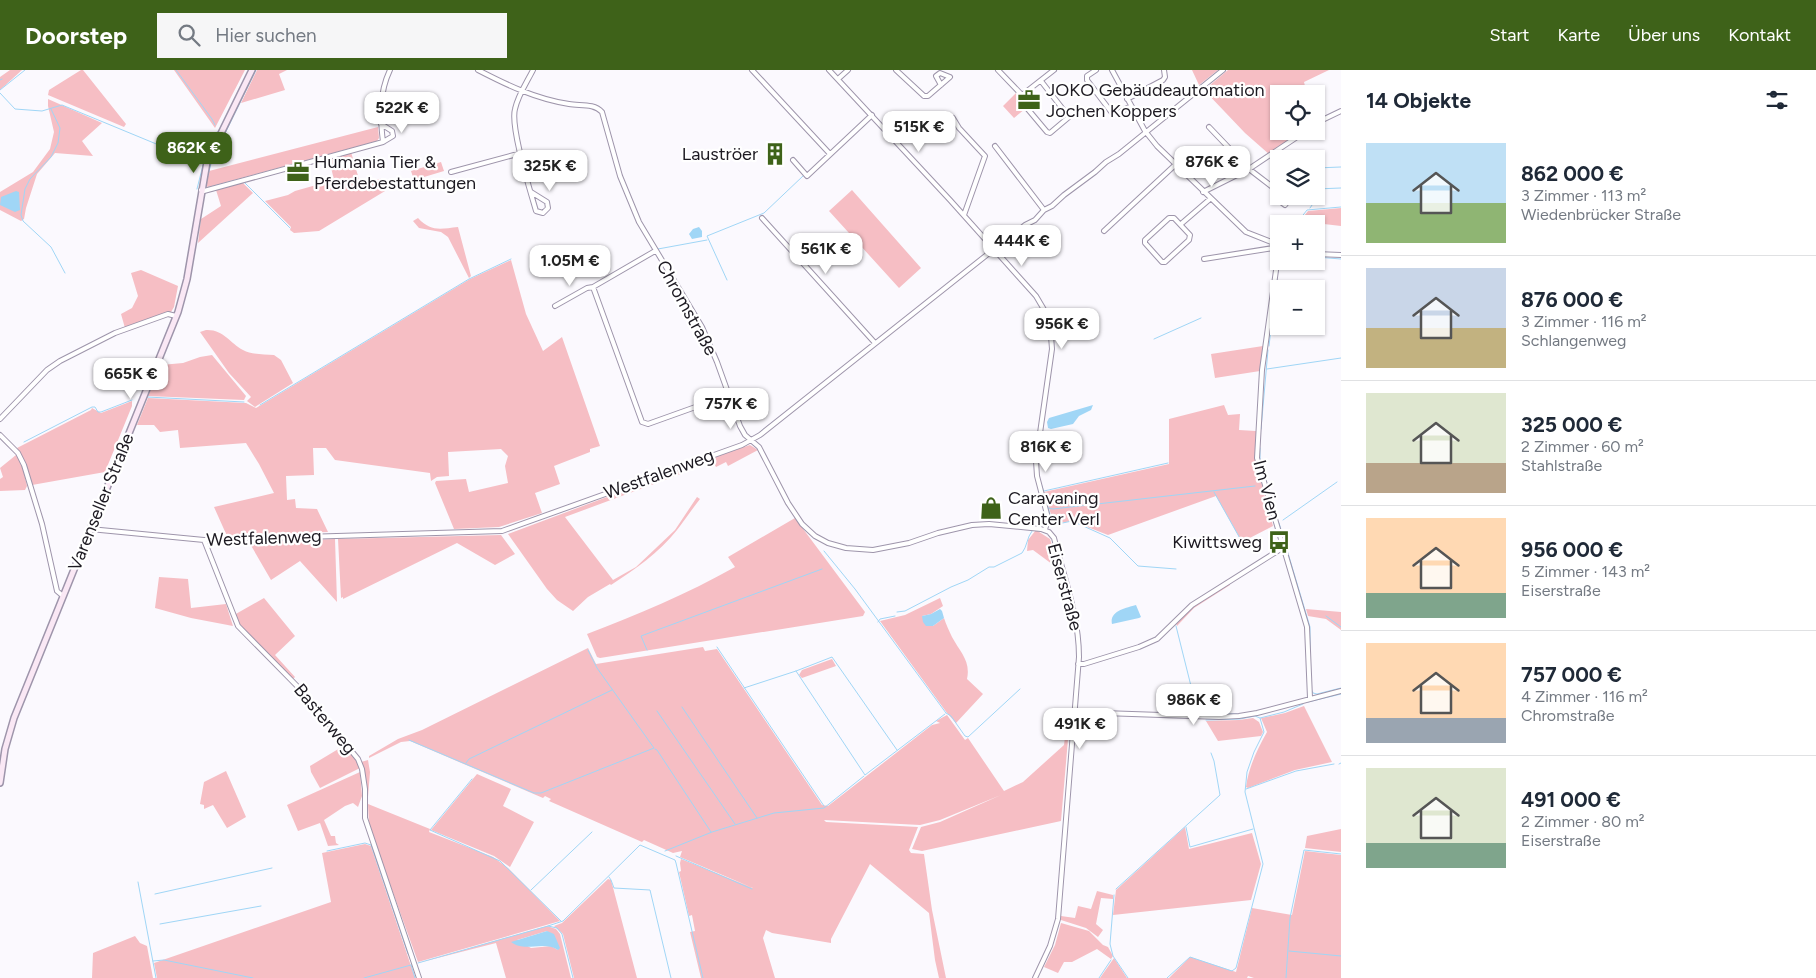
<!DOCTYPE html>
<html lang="de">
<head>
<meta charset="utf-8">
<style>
  :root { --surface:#fff; --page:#f6f6f7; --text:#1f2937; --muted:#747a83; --line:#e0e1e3; --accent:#3e6219 }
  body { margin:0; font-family:Figtree,sans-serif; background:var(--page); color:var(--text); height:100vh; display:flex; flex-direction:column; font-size:19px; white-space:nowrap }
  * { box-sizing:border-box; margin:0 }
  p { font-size:16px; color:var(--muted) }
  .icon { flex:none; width:28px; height:28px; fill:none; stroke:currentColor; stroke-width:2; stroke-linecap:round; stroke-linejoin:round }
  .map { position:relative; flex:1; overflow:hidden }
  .side { display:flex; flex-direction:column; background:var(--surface); width:475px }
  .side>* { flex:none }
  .tools { position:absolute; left:1270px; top:15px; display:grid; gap:10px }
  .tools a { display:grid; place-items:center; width:55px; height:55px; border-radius:0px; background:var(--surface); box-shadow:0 1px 4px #0004; font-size:25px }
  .price { position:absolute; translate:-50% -42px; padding:0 11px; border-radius:10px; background:#fff; color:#222; font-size:16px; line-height:32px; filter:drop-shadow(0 1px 2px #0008) }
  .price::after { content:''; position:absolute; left:50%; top:30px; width:15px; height:11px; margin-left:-8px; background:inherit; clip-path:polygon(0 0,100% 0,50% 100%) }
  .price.current { background:var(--accent); color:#fff }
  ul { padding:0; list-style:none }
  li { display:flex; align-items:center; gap:15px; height:125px; padding:0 25px }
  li+li { border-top:1px solid var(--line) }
  li span { display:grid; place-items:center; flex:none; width:140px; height:100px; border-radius:0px; color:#555 }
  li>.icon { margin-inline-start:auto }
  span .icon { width:60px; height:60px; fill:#fffc; stroke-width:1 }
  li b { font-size:21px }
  h2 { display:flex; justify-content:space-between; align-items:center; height:60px; padding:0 25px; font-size:21px }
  header { display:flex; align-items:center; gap:30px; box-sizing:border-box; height:70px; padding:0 25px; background:var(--accent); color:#fff }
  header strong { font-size:24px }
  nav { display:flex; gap:28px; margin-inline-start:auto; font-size:18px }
  .search { width:350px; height:45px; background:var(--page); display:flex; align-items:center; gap:12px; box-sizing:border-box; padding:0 18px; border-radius:0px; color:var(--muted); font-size:19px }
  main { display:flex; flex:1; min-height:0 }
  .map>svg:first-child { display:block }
</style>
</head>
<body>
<header>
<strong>Doorstep</strong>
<div class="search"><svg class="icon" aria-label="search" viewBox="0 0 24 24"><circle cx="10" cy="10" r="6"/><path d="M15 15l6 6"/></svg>Hier suchen</div>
<nav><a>Start</a><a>Karte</a><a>Über uns</a><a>Kontakt</a></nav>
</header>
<main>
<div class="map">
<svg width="1341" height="908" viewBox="0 0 1341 908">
  <rect width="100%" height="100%" fill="#fbf9fe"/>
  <path fill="#f6bec4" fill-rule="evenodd" d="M10,0H22L0,20V7Z
    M81,0H83L126,54L124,57L48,25L49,20Z
    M174,0H245L215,58Z
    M257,0H287L279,4L285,20L241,33Z
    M1192,0H1218L1199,15Z
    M1228,0H1329L1304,12L1307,24H1279V61H1303L1270,85L1245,63L1204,20Z
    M1016,23L1019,27V31L1025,39L1014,48L1003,36Z
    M48,29L102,53L82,71L93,86L55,83L37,104L26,138L24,149L21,151L0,140V122L33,102L50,79L54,62L48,36Z
    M378,57L379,68L377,71L208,117L206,116L209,101Z
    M1285,81L1291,89H1279V99L1270,91Z
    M351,82L361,116L382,108L385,121L319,161L294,163L290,160L291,157L265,131L288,125L295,121L334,110L329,89Z
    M441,92L444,101L414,110L411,101Z
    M243,113L253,123L198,173L201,149L221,136L216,120Z
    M852,120L921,198L899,218L829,141Z
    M1341,138V156L1298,151L1301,150L1308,141Z
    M418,148C431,162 440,159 458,157L471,206L469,208L448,167L441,162L419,158L413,151Z
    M511,190L526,244L543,281L562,267L600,376L590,379V382L554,396L560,414L535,423L542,443L499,457L454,459L435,413L436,411L466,409L469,422L508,413L505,396L508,386L501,379L448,382L449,406L437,407L431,411L430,403L335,390L326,378H313L314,405L286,406L287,430L295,429L296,438L317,439L328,462L227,466L214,437L274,423L259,394L246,373L180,378L178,360L160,362L154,355H137L148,328L246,333L256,338L470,209Z
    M141,200L178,216L174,237L171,242L125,258L121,244L132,238L138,226L131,203Z
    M206,260C223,259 230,273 243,280C252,285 264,284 274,285L281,290L293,313L258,335L255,337L247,331L251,327L229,303L200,262Z
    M1263,276L1260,301L1215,308L1211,284Z
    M212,285L246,326L244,330L148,326L161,295L183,293L200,287Z
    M132,331V336L105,402L32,415L26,394L17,378L91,340L92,338L101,343Z
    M1224,335L1228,345L1240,344L1239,360L1256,361L1255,389L1273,456L1242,472L1216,426L1108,465L1072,451L1054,454L1044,422L1169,394V349Z
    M750,375L758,380L728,396L726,392L716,397L711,388Z
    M16,385L22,395L27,416L25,420L0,421V409L3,407L0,398Z
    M679,400L681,404L565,447L613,510L636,497L675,460L697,427L700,429C692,439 685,450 677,460C659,483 635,499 611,515L610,514L588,527L573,541L557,530L547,519L508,464Z
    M795,448L865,542L863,546L600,588L597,587L587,564C637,545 687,524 735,497L728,487Z
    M1036,460L1050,469L1060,500L1033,480L1027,481L1028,470Z
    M501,465L515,484L495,495L457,473L343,529V527L341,528L338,469Z
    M335,469L337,532L300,491L271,510L249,472Z
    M159,507L188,509L191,538L226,534L233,556L191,548L155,538Z
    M1229,512L1230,515L1194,538L1177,556L1176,553L1192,536Z
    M264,528L295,566L275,585L295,607L293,609L238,554L234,545Z
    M940,528L943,536L931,544L922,546L933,556L944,548C946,554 949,561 952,567C960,582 971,591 967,609L983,624L956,653L947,643L880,551L905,545Z
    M1306,539L1341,542V560L1326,549L1308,546Z
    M703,577L705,581L717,579L822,735L828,736L932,655L940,653L936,651L947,645L965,670L968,668L1004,721L1023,712L1064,675L1067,650L1070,646L1061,751L922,781L912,779L921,757L940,752L1001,725L940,750L920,755L824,750L826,752L918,757L909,780L911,783L924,784L932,840L946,908H939L935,890L929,843L870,794L831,869V873L772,863L766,860L763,868L775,908H701L690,862L695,861L692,845L689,846L679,802L681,801L680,793L681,789L753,818L680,787L682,781L673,783L644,770L642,772L549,731L551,729L545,726L543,728L410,671L401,672L369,688V686L398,669L422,660L588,578L596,594Z
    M832,589L836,596L802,608L799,605L802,600Z
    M1304,636L1332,692L1295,700L1248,718L1246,717C1249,696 1257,680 1267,662L1261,648L1285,643Z
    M1253,648L1259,652L1263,662L1261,666L1218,671L1206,651L1239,650Z
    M345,675L357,690L360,698L320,718L311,702L310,696Z
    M368,690L370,702L368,727H366L365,708L361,692Z
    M226,701L246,747L227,758L213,735L204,739V735L200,734L204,712Z
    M360,702L362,726L358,737L353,733L345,736L324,750L331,766H335L336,773L339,775L328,776L320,753L298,761L287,735Z
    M477,704L511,719L503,736L534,752L510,797L494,786L431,760Z
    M368,734L430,759L429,762L493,787L508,798L560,851L418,892L369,756Z
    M1185,757L1189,779L1252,763L1261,794L1251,830L1113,845L1116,820Z
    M1341,759V782L1305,778L1307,766Z
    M365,774L371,776L415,908H157L154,893L331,832L322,783Z
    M1305,781L1341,785V908H1254L1248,906L1247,908H1169L1190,887L1236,902L1252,838L1292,845Z
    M608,809L611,810L637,908H574L563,864L554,856L562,853Z
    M1097,821L1113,825V829L1101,828L1096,854L1103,860L1098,867L1086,858L1061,850V846L1075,848L1078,836L1091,839Z
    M1061,853L1089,861L1103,875L1108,877L1113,886L1111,889L1097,879L1072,892H1064L1058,903L1044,897L1055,875Z
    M547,856L556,859L560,864L571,908H506L496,873L418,893ZM547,861L558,880L551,876L531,878L517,870Z
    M135,866L140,873L147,876L153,908H92L93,883Z
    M1114,888L1127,908H1100Z"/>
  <path fill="#a0d6f6" d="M16,121L19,122L20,140L15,142L0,135L1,127Z
    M699,157L702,161V167L692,169L689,164L693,159Z
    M1093,335L1091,340L1079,346L1073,354L1051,359L1048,358L1047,352L1049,348Z
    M1136,535L1141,547L1139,548L1112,554C1109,541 1126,538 1136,535Z
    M940,539L942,541L944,548L933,556H926L923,552L922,546L931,544Z
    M547,861L554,864L560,878L558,880C543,870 525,883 511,872Z"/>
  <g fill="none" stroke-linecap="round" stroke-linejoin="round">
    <path stroke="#a0d6f6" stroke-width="1" d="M176,0L212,49L215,55
      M0,10L2,9
      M0,20L25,0
      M0,23L15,39L42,41L62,35L195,90
      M51,39L60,58L58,73L51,87L30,109L25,119L21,145L23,151L51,177L65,203
      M206,87L217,62
      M1316,98L1341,97
      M207,109L212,90L256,0
      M244,112L290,158
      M206,118L279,99
      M197,119L203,95
      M1316,119L1341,118
      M1310,138L1319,125L1316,123
      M1300,149L1307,140L1341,137
      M658,179L707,170
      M1316,187L1341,189
      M727,210L707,166L764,143L803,106
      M1154,269L1201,248
      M1269,276L1279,191
      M1267,299L1341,288
      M147,327L244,332
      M260,335L469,209L511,189
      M1261,359L1268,280
      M760,362L787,341
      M24,372L92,337H95L98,342H101L132,330
      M1260,378V389L1277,448
      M1042,416L1053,455L1072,451L1110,468L1138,496L1176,499
      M1044,421L1168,393
      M1214,422L1242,472
      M1048,438L1053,439L1255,416
      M1283,450L1337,412
      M1279,453L1310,557V585
      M824,481L855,519L946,643L951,646L965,666L968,667L1020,619
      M897,542L905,541L951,517L968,510L989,497H994L1022,483C1027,477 1027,467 1032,461
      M1326,546L1341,557
      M878,552L880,549L895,546
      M1176,556L1198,644H1237
      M717,577L824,736
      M647,580L641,566L822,499
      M796,601L865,705L945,644
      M744,618L796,601L832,587L897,680
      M1311,619L1313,623L1317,624L1341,618
      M1308,632L1341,624
      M682,637L757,748
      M657,641L735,754
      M1206,650L1240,649L1255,646L1260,648
      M409,670L534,723H541L654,678L597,598L588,580
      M655,679L657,680L711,762
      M466,693L469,689L612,620
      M1339,694L1341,693
      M472,709L430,760L500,791L561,851
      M1246,719L1296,701L1334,694
      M1186,757L1190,777L1253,759
      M327,781L365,773L371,775L408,884
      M665,781L712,762L774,743L824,738L864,706
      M676,786L752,819
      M609,807L611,810L614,818L650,820L671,908
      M138,812L156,908
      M1116,819L1220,725L1214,691L1211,683
      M531,820L592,762
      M155,824L272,798
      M1114,825L1110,874L1113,886L1128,908
      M160,854L261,836
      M548,856L563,851L640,775L675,790L676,793L703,908
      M1289,881L1341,886
      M153,891L164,890L253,908
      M418,893L548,856L557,858L562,864L573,908
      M411,895L415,908
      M364,908L411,895
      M1099,908L1111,890
      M1167,908L1190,887L1232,901L1236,898L1263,794L1245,722L1247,702L1254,682L1264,662L1260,648L1284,642L1303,634
      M1286,908L1290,848L1304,780L1341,784"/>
    <defs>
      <path id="minor" d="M478,0C507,15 536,29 569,34C580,36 594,33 602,42L620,106L639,152L702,257L717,292L740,356L745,365L759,377L788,433L802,454L815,466L828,473L846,478L873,480L909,473L938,463L972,455L989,454L1041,459L1049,462L1054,468C1064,507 1079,546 1079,587L1058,849L1050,876L1035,908
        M752,0L830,84
        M829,0L950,130L1036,226L1046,243L1050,253L1052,279L1036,391L1037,406L1048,448L1045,460
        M896,0L924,26H928L950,7L940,3L936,6L941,15
        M998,0L1022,25L1021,31L1047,62L1050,63L1069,47L1041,11
        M1096,0L1087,6V10L1112,43L1116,44L1131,36
        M1112,0L1145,61L1157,76L1246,162L1279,175
        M838,9L848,0
        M1022,25L1054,0
        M1127,29L1163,10L1165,7L1164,0
        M953,48L959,58L985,86L964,145
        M1316,53L1341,41
        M1209,57L1249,99L1279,122
        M383,72C380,47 379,23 390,0
        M995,76L1044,140
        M793,90L807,106L872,45
        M451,102L521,83
        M201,120L204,121L383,72L393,66L392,61L381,54
        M531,122L547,132L548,138L543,143L536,141C530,120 510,57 515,39C518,25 527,12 533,0
        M1203,122L1249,99L1306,61
        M1279,126L1277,129L1285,135L1289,130L1284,126
        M762,148L875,273
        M1169,148H1174L1190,165L1189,170L1165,192H1162L1145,173V170Z
        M1181,154L1210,129
        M1104,161L1175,95
        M1279,179L1262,300L1257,388L1307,557L1310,628
        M655,181L593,217L642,352L648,354L729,325
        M1316,184L1341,185
        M1204,189L1273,178L1275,174
        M555,236L587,218L593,217
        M0,349L47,300L60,291L115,263L168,244L176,246
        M0,365L18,383L24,395L42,454L57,521L63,526
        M90,459L204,470L502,461L742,375L760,365L988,184L1002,175L1025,155L1035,150L1044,140L1052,136L1064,125L1095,102L1106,92L1119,84L1223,0
        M204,470L238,556L301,620L358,689L362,699L365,719V748L419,908
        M1078,594H1084L1139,577L1157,569L1192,535L1284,477
        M1074,642L1219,647L1239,646L1257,643L1341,621"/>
      <path id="secondary" d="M0,713L5,679L14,648L178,242L187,209L207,92L252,0"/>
    </defs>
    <use href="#minor" stroke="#9e95ab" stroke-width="6"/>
    <use href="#secondary" stroke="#9e95ab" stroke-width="8"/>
    <use href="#minor" stroke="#fff" stroke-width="4"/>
    <use href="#secondary" stroke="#fae8f5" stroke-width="5"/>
  </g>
  <defs>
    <symbol id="office-bare" viewBox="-9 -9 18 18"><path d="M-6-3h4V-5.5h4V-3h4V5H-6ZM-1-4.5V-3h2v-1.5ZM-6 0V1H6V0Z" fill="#3e6219" stroke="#fff" stroke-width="2.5" paint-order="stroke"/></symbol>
    <symbol id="building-bare" viewBox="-9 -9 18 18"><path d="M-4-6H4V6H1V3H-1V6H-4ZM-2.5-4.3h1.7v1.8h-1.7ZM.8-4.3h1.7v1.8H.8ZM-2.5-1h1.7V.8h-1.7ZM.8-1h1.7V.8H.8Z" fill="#3e6219" stroke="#fff" stroke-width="2.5" paint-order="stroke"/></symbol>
    <symbol id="shop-bare" viewBox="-9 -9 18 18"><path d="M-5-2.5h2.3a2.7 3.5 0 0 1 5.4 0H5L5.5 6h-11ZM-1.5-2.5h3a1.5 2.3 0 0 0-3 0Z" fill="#3e6219" stroke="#fff" stroke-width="2.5" paint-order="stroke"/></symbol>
    <symbol id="bus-bare" viewBox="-9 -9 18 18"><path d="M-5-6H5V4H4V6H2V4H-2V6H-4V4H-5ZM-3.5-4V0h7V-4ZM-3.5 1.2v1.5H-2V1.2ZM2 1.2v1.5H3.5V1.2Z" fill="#3e6219" stroke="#fff" stroke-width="2.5" paint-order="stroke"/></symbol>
  </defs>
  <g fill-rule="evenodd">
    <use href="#office-bare" x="1013" y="14" width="32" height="32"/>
    <use href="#building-bare" x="759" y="68" width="32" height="32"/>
    <use href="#office-bare" x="282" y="86" width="32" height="32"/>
    <use href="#shop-bare" x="975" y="422" width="32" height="32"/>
    <use href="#bus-bare" x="1263" y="456" width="32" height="32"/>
  </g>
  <g text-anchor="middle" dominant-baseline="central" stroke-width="4.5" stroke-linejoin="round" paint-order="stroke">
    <g font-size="18" fill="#1d1a22" stroke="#fff" text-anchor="start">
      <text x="1046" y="20">JOKO Gebäudeautomation<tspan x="1046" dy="21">Jochen Koppers</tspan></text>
      <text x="758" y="84" text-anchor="end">Lauströer</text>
      <text x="314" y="92">Humania Tier &amp;<tspan x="314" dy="21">Pferdebestattungen</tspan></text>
      <text x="1008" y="428">Caravaning<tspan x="1008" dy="21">Center Verl</tspan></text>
      <text x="1262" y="472" text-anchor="end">Kiwittsweg</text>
    </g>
    <g font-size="18" fill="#1d1a22" stroke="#fff">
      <text transform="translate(687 238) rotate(61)">Chromstraße</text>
      <text transform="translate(659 404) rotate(-20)">Westfalenweg</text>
      <text transform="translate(1267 420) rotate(75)">Im Vien</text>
      <text transform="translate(101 432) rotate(-68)">Varenseller Straße</text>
      <text transform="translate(264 468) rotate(-2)">Westfalenweg</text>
      <text transform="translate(1065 517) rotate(75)">Eiserstraße</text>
      <text transform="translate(325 649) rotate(50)">Basterweg</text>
    </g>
  </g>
</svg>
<div class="tools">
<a><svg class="icon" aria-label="locate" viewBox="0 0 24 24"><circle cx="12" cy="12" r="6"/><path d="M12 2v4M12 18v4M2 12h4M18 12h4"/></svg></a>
<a><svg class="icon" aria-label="layers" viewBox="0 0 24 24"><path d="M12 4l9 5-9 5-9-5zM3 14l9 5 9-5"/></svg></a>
<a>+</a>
<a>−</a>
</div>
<b class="price" style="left:402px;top:64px">522K €</b>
<b class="price" style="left:919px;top:83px">515K €</b>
<b class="price current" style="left:194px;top:104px">862K €</b>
<b class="price" style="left:1212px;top:118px">876K €</b>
<b class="price" style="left:550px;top:122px">325K €</b>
<b class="price" style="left:1022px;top:197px">444K €</b>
<b class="price" style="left:826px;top:205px">561K €</b>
<b class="price" style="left:570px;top:217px">1.05M €</b>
<b class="price" style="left:1062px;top:280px">956K €</b>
<b class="price" style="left:131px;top:330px">665K €</b>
<b class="price" style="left:731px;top:360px">757K €</b>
<b class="price" style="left:1046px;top:403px">816K €</b>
<b class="price" style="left:1194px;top:656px">986K €</b>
<b class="price" style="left:1080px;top:680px">491K €</b>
</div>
<section class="side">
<h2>14 Objekte<svg class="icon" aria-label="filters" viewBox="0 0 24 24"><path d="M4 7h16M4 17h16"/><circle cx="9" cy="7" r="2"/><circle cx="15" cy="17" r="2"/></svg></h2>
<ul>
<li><span style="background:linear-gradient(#bfe0f5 60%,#8fb573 0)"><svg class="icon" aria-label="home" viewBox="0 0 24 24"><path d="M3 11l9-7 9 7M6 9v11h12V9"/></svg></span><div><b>862 000 €</b><p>3 Zimmer · 113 m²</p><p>Wiedenbrücker Straße</p></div></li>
<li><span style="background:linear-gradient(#c9d6e8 60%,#c2b280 0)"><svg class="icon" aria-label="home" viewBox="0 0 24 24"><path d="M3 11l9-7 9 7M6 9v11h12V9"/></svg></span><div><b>876 000 €</b><p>3 Zimmer · 116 m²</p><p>Schlangenweg</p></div></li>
<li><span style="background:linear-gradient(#dfe7d0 70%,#b9a48a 0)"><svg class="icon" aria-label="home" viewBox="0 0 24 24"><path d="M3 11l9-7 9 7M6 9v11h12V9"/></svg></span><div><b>325 000 €</b><p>2 Zimmer · 60 m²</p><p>Stahlstraße</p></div></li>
<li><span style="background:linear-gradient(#ffd9b3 75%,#7fa58c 0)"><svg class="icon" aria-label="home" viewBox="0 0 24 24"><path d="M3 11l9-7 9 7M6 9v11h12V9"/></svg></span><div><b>956 000 €</b><p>5 Zimmer · 143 m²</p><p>Eiserstraße</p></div></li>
<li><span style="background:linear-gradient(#ffd9b3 75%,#9aa5b1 0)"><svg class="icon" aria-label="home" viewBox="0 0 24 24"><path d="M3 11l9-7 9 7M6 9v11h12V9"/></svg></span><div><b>757 000 €</b><p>4 Zimmer · 116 m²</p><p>Chromstraße</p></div></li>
<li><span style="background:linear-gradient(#dfe7d0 75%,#7fa58c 0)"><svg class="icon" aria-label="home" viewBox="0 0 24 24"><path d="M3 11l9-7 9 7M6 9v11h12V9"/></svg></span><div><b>491 000 €</b><p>2 Zimmer · 80 m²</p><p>Eiserstraße</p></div></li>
</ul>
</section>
</main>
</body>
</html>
